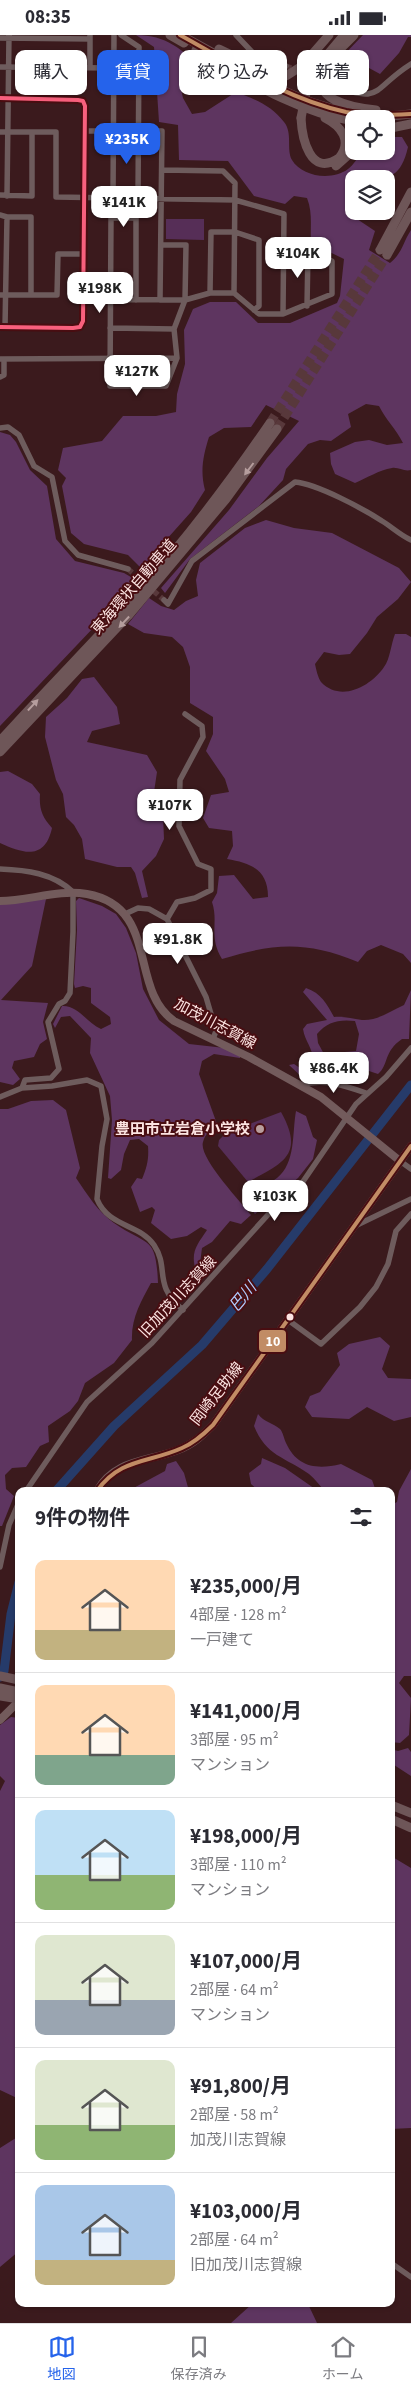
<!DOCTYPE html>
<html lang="ja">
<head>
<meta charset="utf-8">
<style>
  :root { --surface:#fff; --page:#f2f2f3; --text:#2b2b33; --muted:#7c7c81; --line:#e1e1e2; --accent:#2563eb }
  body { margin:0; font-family:"Source Sans 3","Noto Sans JP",sans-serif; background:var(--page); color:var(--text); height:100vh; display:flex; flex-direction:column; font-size:19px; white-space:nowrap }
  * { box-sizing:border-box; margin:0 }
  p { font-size:16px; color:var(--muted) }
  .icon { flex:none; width:28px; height:28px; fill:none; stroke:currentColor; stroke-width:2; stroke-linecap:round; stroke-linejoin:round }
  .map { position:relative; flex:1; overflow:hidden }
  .drawer { position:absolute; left:15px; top:1452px; width:380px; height:820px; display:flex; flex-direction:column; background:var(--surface); border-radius:10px; box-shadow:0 1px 4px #0004 }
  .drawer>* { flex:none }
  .banner { position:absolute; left:15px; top:15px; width:381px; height:45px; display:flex; gap:10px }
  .fabs { position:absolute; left:345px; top:75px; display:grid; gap:10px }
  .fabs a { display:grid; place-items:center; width:50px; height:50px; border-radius:10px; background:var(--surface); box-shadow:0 1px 4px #0004; font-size:25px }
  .price { position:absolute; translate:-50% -42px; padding:0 11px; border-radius:10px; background:#fff; color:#222; font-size:16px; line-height:32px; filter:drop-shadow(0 1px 2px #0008) }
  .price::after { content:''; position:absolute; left:50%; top:30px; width:15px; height:11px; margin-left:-8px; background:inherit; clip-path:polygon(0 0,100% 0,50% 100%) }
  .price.active { background:var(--accent); color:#fff }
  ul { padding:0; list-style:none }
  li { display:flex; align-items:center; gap:15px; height:125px; padding:0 20px }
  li+li { border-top:1px solid var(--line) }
  li span { display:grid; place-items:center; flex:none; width:140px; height:100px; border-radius:10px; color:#555 }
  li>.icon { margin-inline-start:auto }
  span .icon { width:60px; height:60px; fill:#fffc; stroke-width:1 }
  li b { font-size:21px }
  h2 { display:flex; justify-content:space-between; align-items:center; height:60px; padding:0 20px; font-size:21px }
  .tag { padding:0 18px; border-radius:10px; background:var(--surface); box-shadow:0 1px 4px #0004; font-size:18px; line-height:45px }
  .tag.active { background:var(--accent); color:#fff }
  .status { display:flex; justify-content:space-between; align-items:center; height:35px; padding:0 25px; background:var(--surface); direction:ltr }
  .status svg { height:14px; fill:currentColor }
  .dock { display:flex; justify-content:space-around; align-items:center; height:70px; border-top:1px solid var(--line); background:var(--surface); font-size:14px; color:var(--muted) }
  .dock a { display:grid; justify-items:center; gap:2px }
  .dock .active { color:var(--accent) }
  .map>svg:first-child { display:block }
</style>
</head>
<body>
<div class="status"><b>08:35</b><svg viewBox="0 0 49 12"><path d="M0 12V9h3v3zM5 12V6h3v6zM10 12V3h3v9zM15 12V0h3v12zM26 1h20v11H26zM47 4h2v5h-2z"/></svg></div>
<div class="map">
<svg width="411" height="2288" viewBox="0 0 411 2288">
  <rect width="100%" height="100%" fill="#3b1a1d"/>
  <path fill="#562e57" d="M166,184H204V205L166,204Z
    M281,1077C305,1120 283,1128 248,1147L218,1111L219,1105L226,1098Z"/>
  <path fill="#5e3560" d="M136,0C166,0 182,14 203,35L180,50L183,63L192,79L205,77L236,57C255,64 272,71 284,87C293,98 286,114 292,125C302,142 332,146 348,134C353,131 358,122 362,116H386V103L388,102H402L408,112C400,147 385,144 354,144V160L346,167L348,178L375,196L369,215L390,228C403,217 402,209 411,195V435C404,437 399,432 392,433C379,435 367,443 355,448L335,439L331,429L330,418L355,407L369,405L387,410L403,408C396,394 386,385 379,371L366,369L348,379L351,392L331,406L320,405L308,409L286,434L283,445L259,471L190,524L165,558L161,553L229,475L267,423L299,386L266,370L251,392L224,393L209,402C203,421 200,436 205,455L191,477L141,533L128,520L84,509L71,498L62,451L66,443L58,435L63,413L102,406L123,381H156L176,377L177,359L185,329L184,295L193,274L210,267H236L258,288H290L337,268L340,261L344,224L311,208C310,192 313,178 307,163L294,161L285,169L254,161L228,126L179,125L178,90L159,87L154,12Z
    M363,0H411V2H408L399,18L380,39L358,27L339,25Z
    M0,397L10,400L16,407L30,435L47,451L56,504L75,526L124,538L136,545L134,550L0,691Z
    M266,485L294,493L332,498L399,533L411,547L398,564L377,582L367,598L350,619L339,620L324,617L315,629C316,634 318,643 321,647C341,668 371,651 384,632C390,624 391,609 395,599H406L411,602V928L403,919L381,910L367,916L358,927C306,906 275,908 222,924C208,901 219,888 212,867L217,858L219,841L234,840L253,864L268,862C268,835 251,828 227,824L233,811L232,796L209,793L203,783L211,760L229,757L225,744L206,716L213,699V682L190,668V632L183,612L172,602L144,598L128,589L149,563L161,571L174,575L186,566L198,561L196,545L200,528L245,493Z
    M94,642L117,672L120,689L92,696L87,707L147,720L157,737L154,757L163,780L164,804L156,821L142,836L148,862L142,863L135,838L131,832H117L85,824L82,804L74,790L66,782L63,759L56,745L45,702L46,682L67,663L82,644Z
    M8,736L32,749L40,759C39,774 42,782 52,793C45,825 24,819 0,808V737Z
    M79,863L102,871L116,879L126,893L136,918L143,954L159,985L189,1009L225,1013L240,1021V1023L214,1019L202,1026L199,1039L217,1089C211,1094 205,1099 203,1107C198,1122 241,1167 251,1180L241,1189L230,1186L212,1207L202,1213L199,1236H196C190,1217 197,1210 207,1195L201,1192L187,1201L171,1204L151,1188L155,1175L152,1172L140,1177L131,1152L137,1143L142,1144C147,1132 149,1124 148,1111L139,1104L130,1105L124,1119L121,1135L111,1144L108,1143L112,1085L110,1061L90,1018L91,1003L70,981L61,982L55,993L53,989L62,971C78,970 87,988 101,994L111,989L110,982L91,968V953L83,951L75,953L74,949L77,895L76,866Z
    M46,864L32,931L1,965L48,968L43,987L47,1004L40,1009L34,1022L14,1026L12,1033L20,1044L13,1050L0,1047V868Z
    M306,953C321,958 327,969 334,982C345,981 352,984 362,985C377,986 391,976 404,970L411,955L409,1004H402C383,1017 389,1030 378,1039L369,1036L364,1038L353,1036L350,1031L345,1030L336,1042L326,1041L333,1018L356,1016L359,999L355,986C339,984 327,987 317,999L318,1008L324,1019L317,1042L303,1043L289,1030L294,1029L300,1033L307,1034L313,1028C314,1014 305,1007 303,994L307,989L327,985L303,957Z
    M53,1065L66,1075L80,1133L76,1143C87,1159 98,1177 114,1188C148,1212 156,1199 158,1248H151C141,1266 131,1284 132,1305L114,1328L85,1348L78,1366L70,1376L48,1391L49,1407L40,1411L26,1432L12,1433L5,1440L6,1454L14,1461L2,1491H0V1074H8L31,1066Z
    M296,1076L306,1081L313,1102L317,1105L313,1124L298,1143L255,1179L245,1166C255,1156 266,1151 277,1143C296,1128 292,1098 296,1076Z
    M380,1302L390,1311L382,1334L388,1343L411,1344V1382L394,1386L367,1372L349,1384L312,1382L305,1372L310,1361L320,1357L340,1330L337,1318L349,1309Z
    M258,1379C264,1387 273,1388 280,1394C283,1397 284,1404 286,1408C297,1432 316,1435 341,1429L372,1445L376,1456H325C320,1451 315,1444 309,1439C285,1422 266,1421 254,1391Z
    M262,1423L285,1433L318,1456H259L251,1449L249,1438L261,1429Z
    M176,1426L184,1438L189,1456H128L165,1436L167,1429Z
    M411,1434V1641H404L399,1648L411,1663L409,1700L400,1708L391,1707V1470L397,1467L399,1456Z
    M11,1682L19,1683V2064L0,2055V1756L5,1746L0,1741V1690Z
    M408,1713L411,1717V1741L391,1728V1714L398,1716Z
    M391,1821L411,1833V2093L391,2094Z
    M19,2101V2216L0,2232V2113Z
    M252,2269H308L317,2288H231Z"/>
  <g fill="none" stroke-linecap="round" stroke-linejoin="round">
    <path stroke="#263b6a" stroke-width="9" d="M56,1456L114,1391L202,1310L267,1234L411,1050
      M0,1642L4,1636L11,1579L19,1547"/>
    <path stroke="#58383b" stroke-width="5.5" stroke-dasharray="5.5 3" stroke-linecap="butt" d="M286,31L331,50
      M128,534L164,565"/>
    <path stroke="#58383b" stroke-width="9" stroke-dasharray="9 4.5" stroke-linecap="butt" d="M270,388L380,215
      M277,394L387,220"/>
    <path stroke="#6e5c5d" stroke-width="5.5" d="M121,0L139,12L138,163
      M236,0L253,18L286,31
      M0,3L90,4
      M0,32L114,33
      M90,33V0
      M331,50C384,70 371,54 411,29
      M0,63L78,65L83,66L85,71L83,286L80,292L73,293L0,292
      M85,96H162L160,265
      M0,97H56V162L235,165L284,179L283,279
      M162,135L223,136L235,148L234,258
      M0,160L32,161V97
      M7,161L9,0
      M113,163L114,0
      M0,180L7,182L5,292
      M7,182H31V260
      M210,258L211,197H235L259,205V271L254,275
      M0,260H57L58,219H84
      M84,264L185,265L210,258H234L259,279H283L332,259V226L308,217H284
      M136,265V183H111L110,351H166L177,323L174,294L185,265L186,210H161
      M307,271L308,217
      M110,293L174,294
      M0,324L177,323
      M0,342L4,340V324
      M0,393L8,392L19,400L34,431L52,442L65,506L78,520L128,534
      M164,565L168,569L192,526L295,447C317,449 362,473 382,486C392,492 400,500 411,505
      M0,834C26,835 53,838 73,857V897L70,958L65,966L59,969L48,987L59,1034L51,1043L25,1045L22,1053
      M125,879L138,873L149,874L167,884L206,962L216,996L213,1004
      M167,884L177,867L195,863L211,855V834L198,829L179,791L180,745L203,702L202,691L185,679
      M301,1050C323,1043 346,1051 366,1058
      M0,1062L22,1053L52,1051L87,1045L101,1051L107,1084L102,1111L97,1164C108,1192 140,1189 154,1210C170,1234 152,1249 183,1275
      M400,1126L411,1134
      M355,1191L411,1164
      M288,1285L321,1309L360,1272L376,1252L388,1229L396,1196L411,1179
      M26,1456L87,1367L152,1308L275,1172L302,1148L356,1069L386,1042L411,1013
      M0,1532L9,1490L19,1467
      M391,2228L411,2242"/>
    <path stroke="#735b5c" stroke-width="8" d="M0,866C29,866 58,854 87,859C160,872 128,954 174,986L249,1022L321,1062L400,1126
      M97,1456C115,1424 147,1427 178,1415C192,1410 202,1401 213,1390L411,1111
      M0,1685L19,1666"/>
    <path stroke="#6e5658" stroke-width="9" d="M170,0L184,8
      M180,0C256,39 320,91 411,79
      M354,0C345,10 332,20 325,32C306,65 354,73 376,75
      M219,14L267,37L286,41L302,31L329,0
      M196,15C246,44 295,77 354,86
      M306,58L318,31L344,0
      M301,83C302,103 310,143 339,123C353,106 341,91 325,83
      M386,94L411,89
      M336,131L354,115
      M380,215L411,157
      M387,220L411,177
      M0,706C45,656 92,609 137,559C185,506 229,448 270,388
      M0,717L128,581L226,464L277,394
      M0,1641L19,1645
      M0,1653L19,1657
      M0,1661L19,1664
      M391,1770L411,1778
      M391,1784L411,1793"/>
    <path stroke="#6e5658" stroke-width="9" d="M301,83L306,58"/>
    <defs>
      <path id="bus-1" d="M0,63L78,65L83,66L85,71L83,286L80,292L73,293L0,292"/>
      <path id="bus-2" d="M180,0C233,29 286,64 346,77C368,81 389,80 411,79
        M97,1456C120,1423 149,1428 182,1413C194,1408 204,1399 213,1390L411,1111"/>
    </defs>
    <use href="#bus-1" stroke="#490d11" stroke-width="8"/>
    <use href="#bus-2" stroke="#490d11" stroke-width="8"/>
    <use href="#bus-1" stroke="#f8607d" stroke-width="4"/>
    <use href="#bus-2" stroke="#c18c65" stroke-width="4"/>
  </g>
  <defs><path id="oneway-solid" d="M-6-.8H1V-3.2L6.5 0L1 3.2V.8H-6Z" transform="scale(1.25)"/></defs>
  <g fill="#b59d9d">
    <use href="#oneway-solid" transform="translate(249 434) rotate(127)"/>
    <use href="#oneway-solid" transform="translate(124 587) rotate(133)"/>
    <use href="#oneway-solid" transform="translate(33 670) rotate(-47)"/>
  </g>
  <circle fill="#b89d9d" stroke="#490d11" stroke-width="2" cx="260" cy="1094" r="5"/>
  <circle fill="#fce4e2" stroke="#490d11" stroke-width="2" cx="290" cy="1282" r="4.5"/>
  <g text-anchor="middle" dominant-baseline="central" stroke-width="4" stroke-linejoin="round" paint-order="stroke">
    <g font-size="15" fill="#fce4e2" stroke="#490d11">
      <text transform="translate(134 552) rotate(-49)">東海環状自動車道</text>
      <text transform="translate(215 989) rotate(28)">加茂川志賀線</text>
      <text transform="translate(178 1262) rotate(-47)">旧加茂川志賀線</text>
      <text transform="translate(217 1359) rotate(-52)">岡崎足助線</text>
    </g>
    <g font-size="15" font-weight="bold" fill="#fce4e2" stroke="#490d11" text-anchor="end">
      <text x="250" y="1094">豊田市立岩倉小学校</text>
    </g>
    <g font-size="16" font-style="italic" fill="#b0cbfc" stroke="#490d11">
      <text transform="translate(243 1262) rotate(-50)">巴川</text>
    </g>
  </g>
  <rect stroke="#490d11" stroke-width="2" x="258" y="1294" width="29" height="24" rx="5" fill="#c18c65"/>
  <g font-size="14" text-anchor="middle" font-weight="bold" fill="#fff">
    <text x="273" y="1311">10</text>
  </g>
</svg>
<div class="fabs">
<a><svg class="icon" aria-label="locate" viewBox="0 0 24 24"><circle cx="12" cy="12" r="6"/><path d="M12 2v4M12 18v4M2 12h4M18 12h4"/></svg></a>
<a><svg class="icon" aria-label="layers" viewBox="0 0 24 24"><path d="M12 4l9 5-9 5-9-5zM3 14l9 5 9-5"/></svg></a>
</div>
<b class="price active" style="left:127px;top:130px">¥235K</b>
<b class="price" style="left:124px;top:193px">¥141K</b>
<b class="price" style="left:298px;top:244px">¥104K</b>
<b class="price" style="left:100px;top:279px">¥198K</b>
<b class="price" style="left:137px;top:362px">¥127K</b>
<b class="price" style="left:170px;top:796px">¥107K</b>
<b class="price" style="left:178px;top:930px">¥91.8K</b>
<b class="price" style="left:334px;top:1059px">¥86.4K</b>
<b class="price" style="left:275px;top:1187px">¥103K</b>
<div class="banner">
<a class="tag">購入</a>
<a class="tag active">賃貸</a>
<a class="tag">絞り込み</a>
<a class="tag">新着</a>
</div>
<section class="drawer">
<h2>9件の物件<svg class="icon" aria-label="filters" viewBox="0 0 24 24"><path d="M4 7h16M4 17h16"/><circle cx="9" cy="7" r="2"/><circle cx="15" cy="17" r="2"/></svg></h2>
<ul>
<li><span style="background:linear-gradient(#ffd9b3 70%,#c2b280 0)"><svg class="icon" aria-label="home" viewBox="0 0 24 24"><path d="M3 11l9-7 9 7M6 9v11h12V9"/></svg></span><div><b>¥235,000/月</b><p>4部屋 · 128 m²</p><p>一戸建て</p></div></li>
<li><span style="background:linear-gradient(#ffd9b3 70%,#7fa58c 0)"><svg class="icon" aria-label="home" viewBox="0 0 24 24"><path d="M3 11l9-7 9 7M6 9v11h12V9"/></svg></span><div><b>¥141,000/月</b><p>3部屋 · 95 m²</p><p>マンション</p></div></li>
<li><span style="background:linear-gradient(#bfe0f5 65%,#8fb573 0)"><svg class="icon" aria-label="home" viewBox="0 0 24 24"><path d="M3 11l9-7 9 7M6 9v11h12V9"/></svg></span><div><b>¥198,000/月</b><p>3部屋 · 110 m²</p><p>マンション</p></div></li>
<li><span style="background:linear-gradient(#dfe7d0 65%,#9aa5b1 0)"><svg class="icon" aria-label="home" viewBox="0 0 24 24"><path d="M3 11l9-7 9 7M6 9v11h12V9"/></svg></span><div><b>¥107,000/月</b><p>2部屋 · 64 m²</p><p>マンション</p></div></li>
<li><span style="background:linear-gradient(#dfe7d0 65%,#8fb573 0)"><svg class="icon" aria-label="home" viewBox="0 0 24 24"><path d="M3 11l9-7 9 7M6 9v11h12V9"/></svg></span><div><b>¥91,800/月</b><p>2部屋 · 58 m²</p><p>加茂川志賀線</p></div></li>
<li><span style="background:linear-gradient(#a9c7e8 75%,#c2b280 0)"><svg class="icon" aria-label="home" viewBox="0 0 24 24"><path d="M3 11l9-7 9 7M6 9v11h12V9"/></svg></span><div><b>¥103,000/月</b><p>2部屋 · 64 m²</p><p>旧加茂川志賀線</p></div></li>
</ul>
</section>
</div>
<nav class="dock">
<a class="active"><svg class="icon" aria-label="map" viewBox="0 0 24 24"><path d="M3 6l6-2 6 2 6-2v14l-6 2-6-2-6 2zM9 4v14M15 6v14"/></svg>地図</a>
<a><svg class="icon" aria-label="saved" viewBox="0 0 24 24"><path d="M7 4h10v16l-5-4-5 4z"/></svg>保存済み</a>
<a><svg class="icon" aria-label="home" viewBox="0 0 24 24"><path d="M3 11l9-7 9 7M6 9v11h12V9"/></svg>ホーム</a>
</nav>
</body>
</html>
